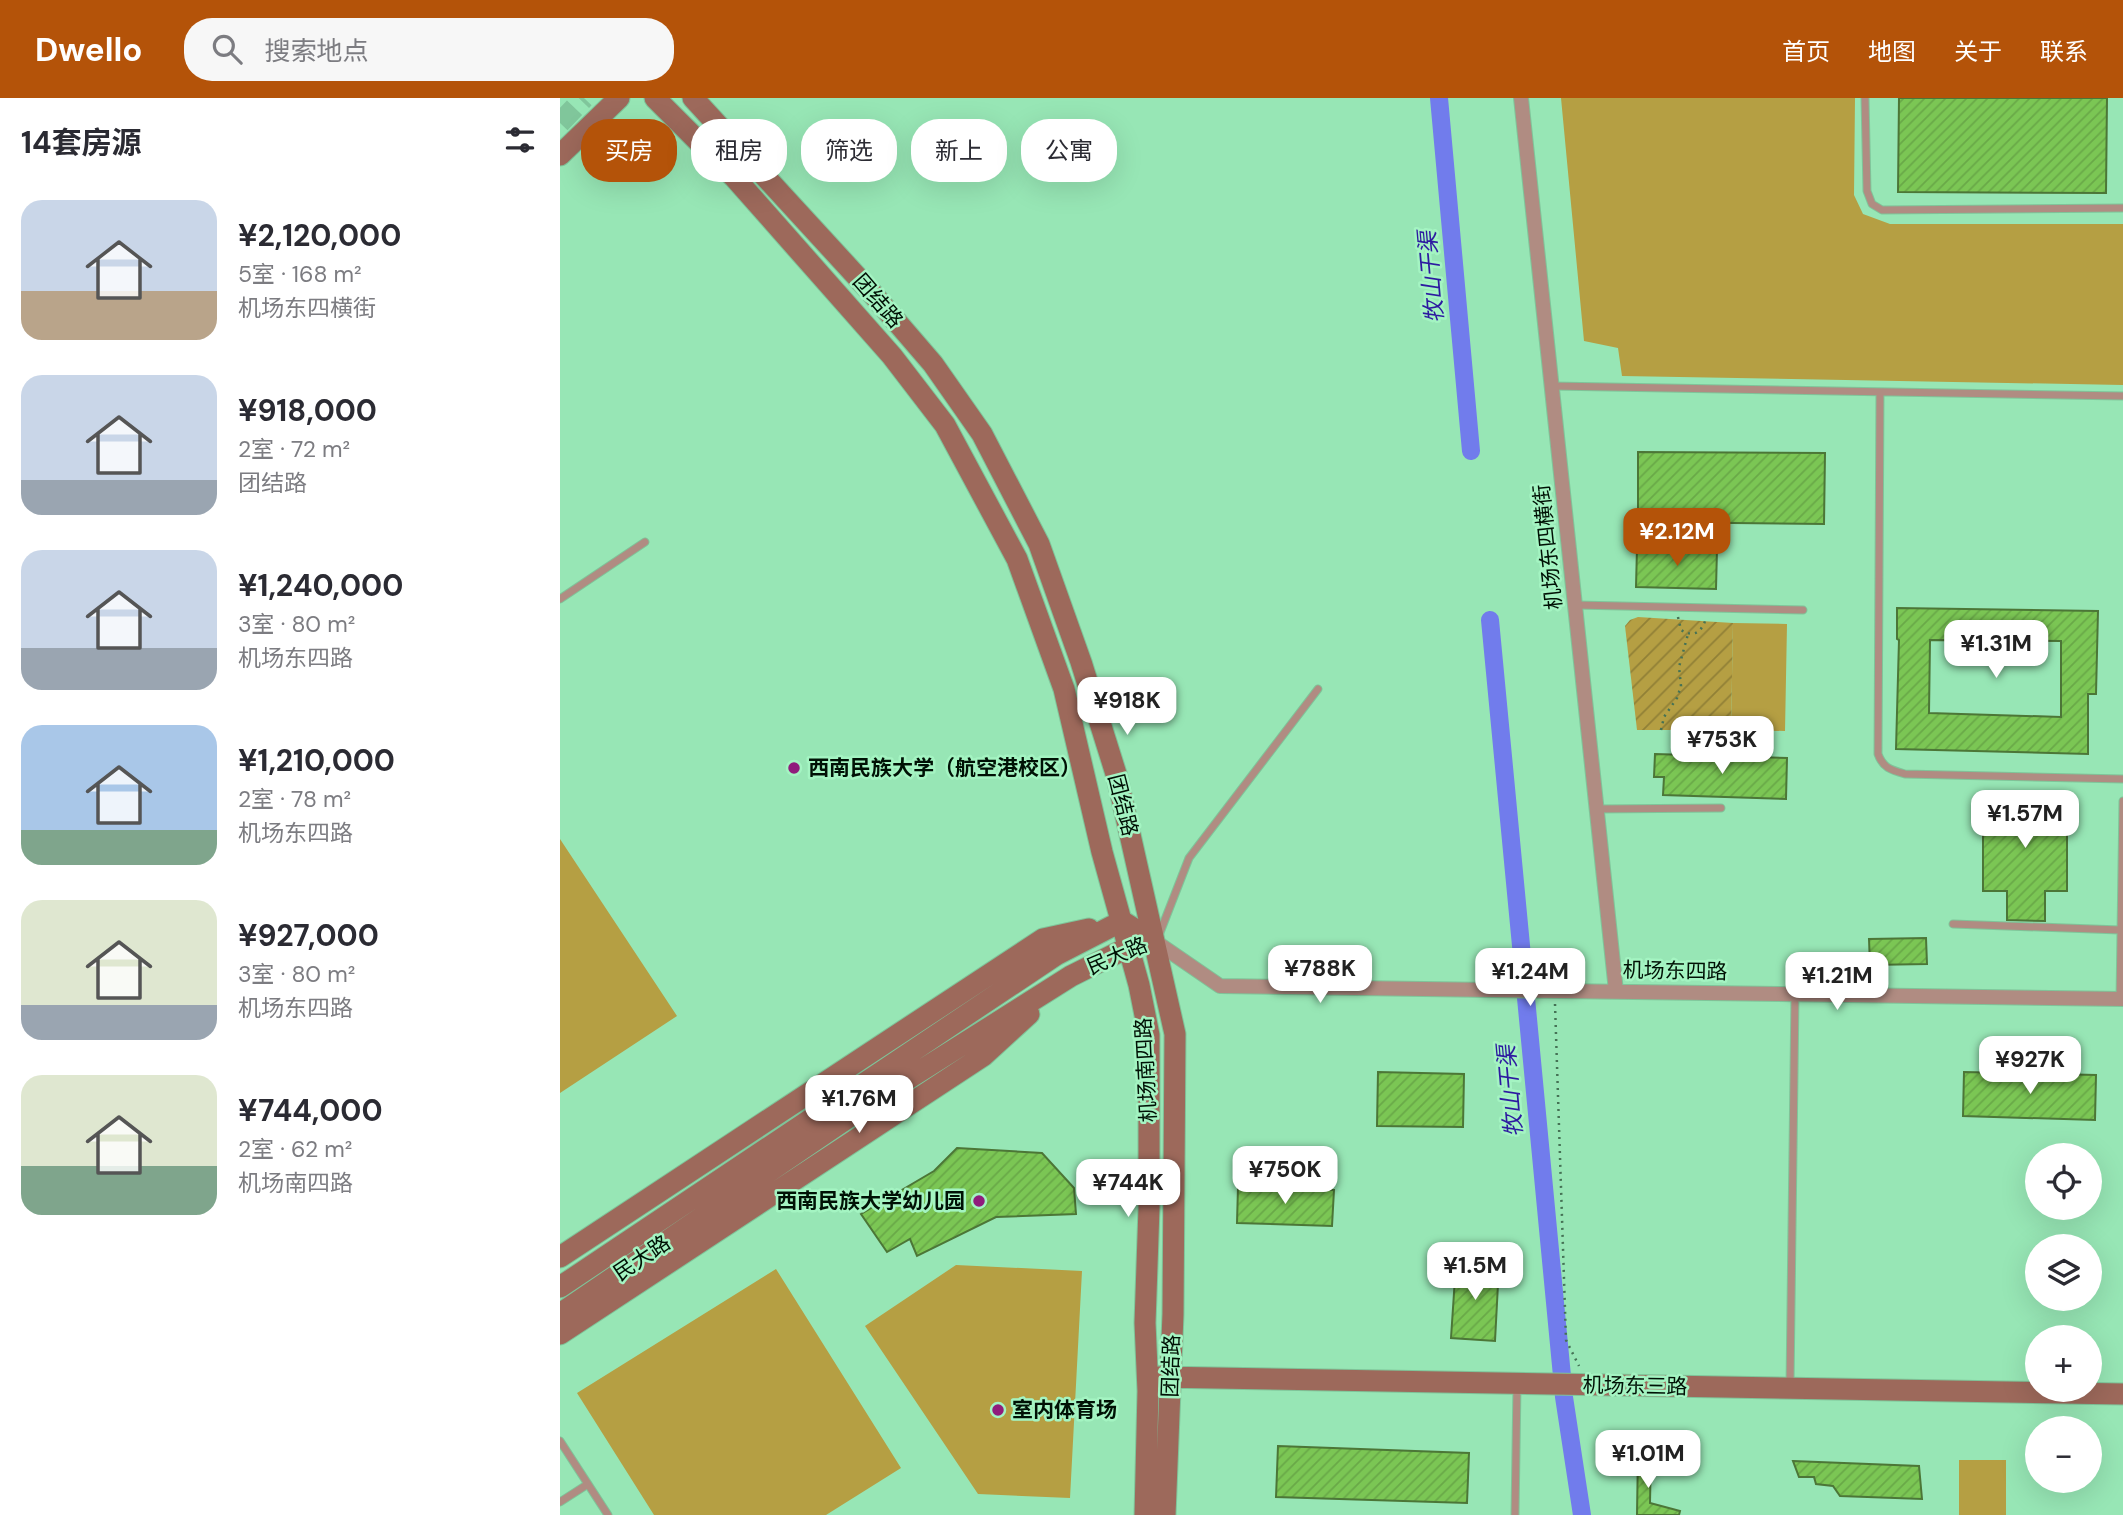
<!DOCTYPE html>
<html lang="zh">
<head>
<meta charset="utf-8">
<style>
  :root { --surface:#fff; --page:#f7f7f7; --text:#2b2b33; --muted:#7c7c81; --accent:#b45309 }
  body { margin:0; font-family:"DM Sans","Noto Sans SC",sans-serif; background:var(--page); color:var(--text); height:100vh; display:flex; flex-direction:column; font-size:26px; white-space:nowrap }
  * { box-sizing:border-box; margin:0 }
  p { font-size:23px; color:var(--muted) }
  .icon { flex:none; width:38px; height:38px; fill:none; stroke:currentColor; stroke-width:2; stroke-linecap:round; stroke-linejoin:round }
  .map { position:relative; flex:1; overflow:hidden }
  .details { display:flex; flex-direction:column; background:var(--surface); width:560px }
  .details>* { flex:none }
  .guide { position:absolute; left:21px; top:21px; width:665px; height:63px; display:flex; gap:14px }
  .fabs { position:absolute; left:1465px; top:1045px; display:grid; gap:14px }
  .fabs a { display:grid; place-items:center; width:77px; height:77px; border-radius:50%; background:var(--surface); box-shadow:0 7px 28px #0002; font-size:35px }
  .price { position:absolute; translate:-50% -60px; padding:0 16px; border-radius:14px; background:#fff; color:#222; font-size:23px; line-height:46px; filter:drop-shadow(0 2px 4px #0008) }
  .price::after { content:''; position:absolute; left:50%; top:42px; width:21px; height:16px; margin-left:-10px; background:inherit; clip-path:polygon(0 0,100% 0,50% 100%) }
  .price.active { background:var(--accent); color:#fff }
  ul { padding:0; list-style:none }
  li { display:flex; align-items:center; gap:21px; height:175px; padding:0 21px }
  li span { display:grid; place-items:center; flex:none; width:196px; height:140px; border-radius:21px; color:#555 }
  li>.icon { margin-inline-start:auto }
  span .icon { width:84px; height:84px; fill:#fffc; stroke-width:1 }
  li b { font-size:30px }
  h2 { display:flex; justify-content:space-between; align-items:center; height:84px; padding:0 21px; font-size:30px }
  .pill { padding:0 24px; border-radius:28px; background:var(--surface); box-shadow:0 7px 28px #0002; font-size:24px; line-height:63px }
  .pill.active { background:var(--accent); color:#fff }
  header { display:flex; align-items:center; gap:42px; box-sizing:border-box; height:98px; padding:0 35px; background:var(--accent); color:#fff }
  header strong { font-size:33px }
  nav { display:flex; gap:38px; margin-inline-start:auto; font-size:24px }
  .search { width:490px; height:63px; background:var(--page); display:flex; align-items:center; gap:18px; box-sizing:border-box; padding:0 24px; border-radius:28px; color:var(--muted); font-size:26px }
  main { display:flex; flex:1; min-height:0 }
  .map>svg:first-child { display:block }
</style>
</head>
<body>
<header>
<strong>Dwello</strong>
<div class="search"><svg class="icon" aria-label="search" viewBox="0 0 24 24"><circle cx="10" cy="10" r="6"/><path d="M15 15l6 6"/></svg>搜索地点</div>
<nav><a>首页</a><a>地图</a><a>关于</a><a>联系</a></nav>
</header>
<main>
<section class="details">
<h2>14套房源<svg class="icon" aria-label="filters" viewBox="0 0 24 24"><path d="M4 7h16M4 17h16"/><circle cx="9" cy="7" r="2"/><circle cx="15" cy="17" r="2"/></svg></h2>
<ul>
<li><span style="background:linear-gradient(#c9d6e8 65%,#b9a48a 0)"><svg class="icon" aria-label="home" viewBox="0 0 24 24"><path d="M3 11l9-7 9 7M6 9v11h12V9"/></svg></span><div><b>¥2,120,000</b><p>5室 · 168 m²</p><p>机场东四横街</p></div></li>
<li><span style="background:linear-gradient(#c9d6e8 75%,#9aa5b1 0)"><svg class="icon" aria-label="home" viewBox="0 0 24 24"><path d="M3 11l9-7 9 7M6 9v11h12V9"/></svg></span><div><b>¥918,000</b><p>2室 · 72 m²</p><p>团结路</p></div></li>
<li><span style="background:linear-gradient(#c9d6e8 70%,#9aa5b1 0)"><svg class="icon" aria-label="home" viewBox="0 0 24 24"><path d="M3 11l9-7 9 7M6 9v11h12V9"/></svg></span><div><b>¥1,240,000</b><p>3室 · 80 m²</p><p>机场东四路</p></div></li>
<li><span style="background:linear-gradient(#a9c7e8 75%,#7fa58c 0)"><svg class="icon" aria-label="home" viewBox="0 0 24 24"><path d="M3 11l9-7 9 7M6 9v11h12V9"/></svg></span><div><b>¥1,210,000</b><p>2室 · 78 m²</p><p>机场东四路</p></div></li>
<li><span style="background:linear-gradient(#dfe7d0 75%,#9aa5b1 0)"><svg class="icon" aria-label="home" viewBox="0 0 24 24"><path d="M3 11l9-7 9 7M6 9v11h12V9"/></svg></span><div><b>¥927,000</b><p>3室 · 80 m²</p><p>机场东四路</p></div></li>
<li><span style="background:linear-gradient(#dfe7d0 65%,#7fa58c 0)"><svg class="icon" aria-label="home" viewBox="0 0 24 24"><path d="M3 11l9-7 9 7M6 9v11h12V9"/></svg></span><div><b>¥744,000</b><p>2室 · 62 m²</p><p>机场南四路</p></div></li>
</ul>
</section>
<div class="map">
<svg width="1563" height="1417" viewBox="0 0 1563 1417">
  <defs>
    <pattern id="garden-furrows" width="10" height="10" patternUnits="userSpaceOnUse" patternTransform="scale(1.75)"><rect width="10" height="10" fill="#b59f43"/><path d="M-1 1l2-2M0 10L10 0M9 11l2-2" fill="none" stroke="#918036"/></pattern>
    <pattern id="building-hatch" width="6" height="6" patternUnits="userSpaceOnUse" patternTransform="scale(1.75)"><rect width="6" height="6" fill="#7bc654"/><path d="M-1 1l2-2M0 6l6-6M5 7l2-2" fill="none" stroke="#69a948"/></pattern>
  </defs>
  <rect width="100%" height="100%" fill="#97e6b5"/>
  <path fill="#b59f43" d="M1001,0H1295L1294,97L1303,116L1330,126H1563V287L1062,278L1058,250L1024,243Z
    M1173,525L1227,526L1225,633L1171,632Z
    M0,741L117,918L0,995Z
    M396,1167L522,1173L510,1400L418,1396L305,1228Z
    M216,1171L341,1370L266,1417H94L17,1295Z
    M1399,1362H1446V1417H1399Z"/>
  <path fill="url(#garden-furrows)" d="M1078,519L1173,525L1171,632H1077L1065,528L1070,522Z"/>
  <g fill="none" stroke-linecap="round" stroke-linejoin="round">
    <path stroke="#717cec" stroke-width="18" d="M879,0L911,353
      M930,522L1004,1299L1022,1417"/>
  </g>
  <path fill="url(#building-hatch)" stroke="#4c7637" stroke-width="2" fill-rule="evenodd" d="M1339,0H1547L1546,95L1338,94Z
    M1078,354L1265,355L1264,426L1078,424Z
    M1077,450L1157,451L1156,491L1076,489Z
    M1337,510L1538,513L1536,596H1528V656L1336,651L1339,542L1337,541ZM1370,542L1501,543V619L1369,615Z
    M1095,656L1227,660L1226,701L1103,697L1104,679H1094Z
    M1423,696H1507V793H1485V823L1447,822V793H1423Z
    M1366,840L1367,866L1310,867L1309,841Z
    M818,974L904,976L903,1029L817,1028Z
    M1404,974L1536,977L1535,1022L1403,1018Z
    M397,1050L482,1055L514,1090L516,1116L436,1119L357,1158L350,1141L327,1154L301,1116L374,1073Z
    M678,1089L774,1092L772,1128L677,1125Z
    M896,1165L939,1167L935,1243L891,1240Z
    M718,1348L909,1355L907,1405L716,1399Z
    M1078,1354H1091L1090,1405L1120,1413L1119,1417H1077Z
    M1233,1363L1359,1368L1362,1401L1280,1398L1273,1388L1256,1386L1254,1379H1239Z"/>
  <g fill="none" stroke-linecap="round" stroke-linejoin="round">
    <path stroke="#80c69b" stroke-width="21" stroke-dasharray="21 10" stroke-linecap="butt" d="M0,25L24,0"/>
    <defs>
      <path id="lane" d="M1305,0L1307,93L1312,106L1322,112L1563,110
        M992,288L1563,298
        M1320,294L1318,656C1323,670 1331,672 1345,676L1563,681
        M0,501L85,444
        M1016,507L1243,512
        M1037,711L1161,710
        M1393,826L1560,832
        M599,837L629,760L758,591
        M1560,901L1563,703
        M1230,1287L1235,896
        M0,1343L48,1417
        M0,1404L28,1386
        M955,1417L957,1287"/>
      <path id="street" d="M961,0L1056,893
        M596,844L660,888L1563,901"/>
      <path id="secondary" d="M95,0L174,79L332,258L385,327L457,461L504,591L542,754L579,887L589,937V1110L585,1225L588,1293L585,1417
        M133,0L311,194L373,266L422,336L479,446L521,564L557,679L615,936L613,1216L605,1417
        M0,57L59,0
        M0,1159L483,841L529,831
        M0,1189L496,857L562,823L573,830
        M0,1216L308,1006L511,878L569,849L582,846
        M0,1236L423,958L469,916
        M599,1279L1563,1296"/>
    </defs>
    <use href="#lane" stroke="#7fc499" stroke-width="9"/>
    <use href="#street" stroke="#7fc499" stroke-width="16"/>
    <use href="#secondary" stroke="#7fc499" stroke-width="23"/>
    <path stroke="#457255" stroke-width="2.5" stroke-dasharray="2 5" stroke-linecap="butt" d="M1118,519L1121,532C1134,540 1142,534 1146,520
      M1101,632L1104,619L1117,600L1121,588L1119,569L1128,536
      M995,906L1006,1242L1019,1268"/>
    <use href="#lane" stroke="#b08c82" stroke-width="7"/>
    <use href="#street" stroke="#b08c82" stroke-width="14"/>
    <use href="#secondary" stroke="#9d695b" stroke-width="21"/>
  </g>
  <g fill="#901c7c" stroke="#a4f4c2" stroke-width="2.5">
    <circle cx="234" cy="670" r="7"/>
    <circle cx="419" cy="1103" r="7"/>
    <circle cx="438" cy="1312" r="7"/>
  </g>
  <g text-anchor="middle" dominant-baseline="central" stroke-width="5" stroke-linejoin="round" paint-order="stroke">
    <g font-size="21" fill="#001105" stroke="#a4f4c2">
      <text transform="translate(318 203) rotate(49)">团结路</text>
      <text transform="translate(988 449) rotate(-96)">机场东四横街</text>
      <text transform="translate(563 707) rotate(76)">团结路</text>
      <text transform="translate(557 858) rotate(-23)">民大路</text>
      <text transform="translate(1115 873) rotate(1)">机场东四路</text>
      <text transform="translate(586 972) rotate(-93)">机场南四路</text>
      <text transform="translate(82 1160) rotate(-34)">民大路</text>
      <text transform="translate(611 1268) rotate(-88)">团结路</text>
      <text transform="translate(1075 1288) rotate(1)">机场东三路</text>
    </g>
    <g font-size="21" font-weight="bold" fill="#001105" stroke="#a4f4c2" text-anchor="start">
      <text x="248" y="670">西南民族大学（航空港校区）</text>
      <text x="405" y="1103" text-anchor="end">西南民族大学幼儿园</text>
      <text x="452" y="1312">室内体育场</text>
    </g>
    <g font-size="23" font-style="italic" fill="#2d1aa0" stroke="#a4f4c2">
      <text transform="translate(871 179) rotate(-95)">牧山干渠</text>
      <text transform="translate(950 993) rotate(-95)">牧山干渠</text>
    </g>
  </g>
</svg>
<div class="fabs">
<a><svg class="icon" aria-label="locate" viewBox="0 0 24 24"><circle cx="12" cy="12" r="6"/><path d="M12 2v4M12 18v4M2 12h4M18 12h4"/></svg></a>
<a><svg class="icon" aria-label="layers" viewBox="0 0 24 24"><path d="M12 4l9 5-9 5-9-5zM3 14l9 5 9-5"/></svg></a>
<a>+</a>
<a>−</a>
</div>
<b class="price active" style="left:1117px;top:470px">¥2.12M</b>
<b class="price" style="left:1436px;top:582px">¥1.31M</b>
<b class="price" style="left:567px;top:639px">¥918K</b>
<b class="price" style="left:1162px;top:678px">¥753K</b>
<b class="price" style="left:1465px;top:752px">¥1.57M</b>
<b class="price" style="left:760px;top:907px">¥788K</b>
<b class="price" style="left:970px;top:910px">¥1.24M</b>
<b class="price" style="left:1277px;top:914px">¥1.21M</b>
<b class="price" style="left:1470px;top:998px">¥927K</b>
<b class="price" style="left:299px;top:1037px">¥1.76M</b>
<b class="price" style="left:725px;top:1108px">¥750K</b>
<b class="price" style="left:568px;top:1121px">¥744K</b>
<b class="price" style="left:915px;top:1204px">¥1.5M</b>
<b class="price" style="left:1088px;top:1392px">¥1.01M</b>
<div class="guide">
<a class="pill active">买房</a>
<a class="pill">租房</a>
<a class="pill">筛选</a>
<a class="pill">新上</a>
<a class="pill">公寓</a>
</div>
</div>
</main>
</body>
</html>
